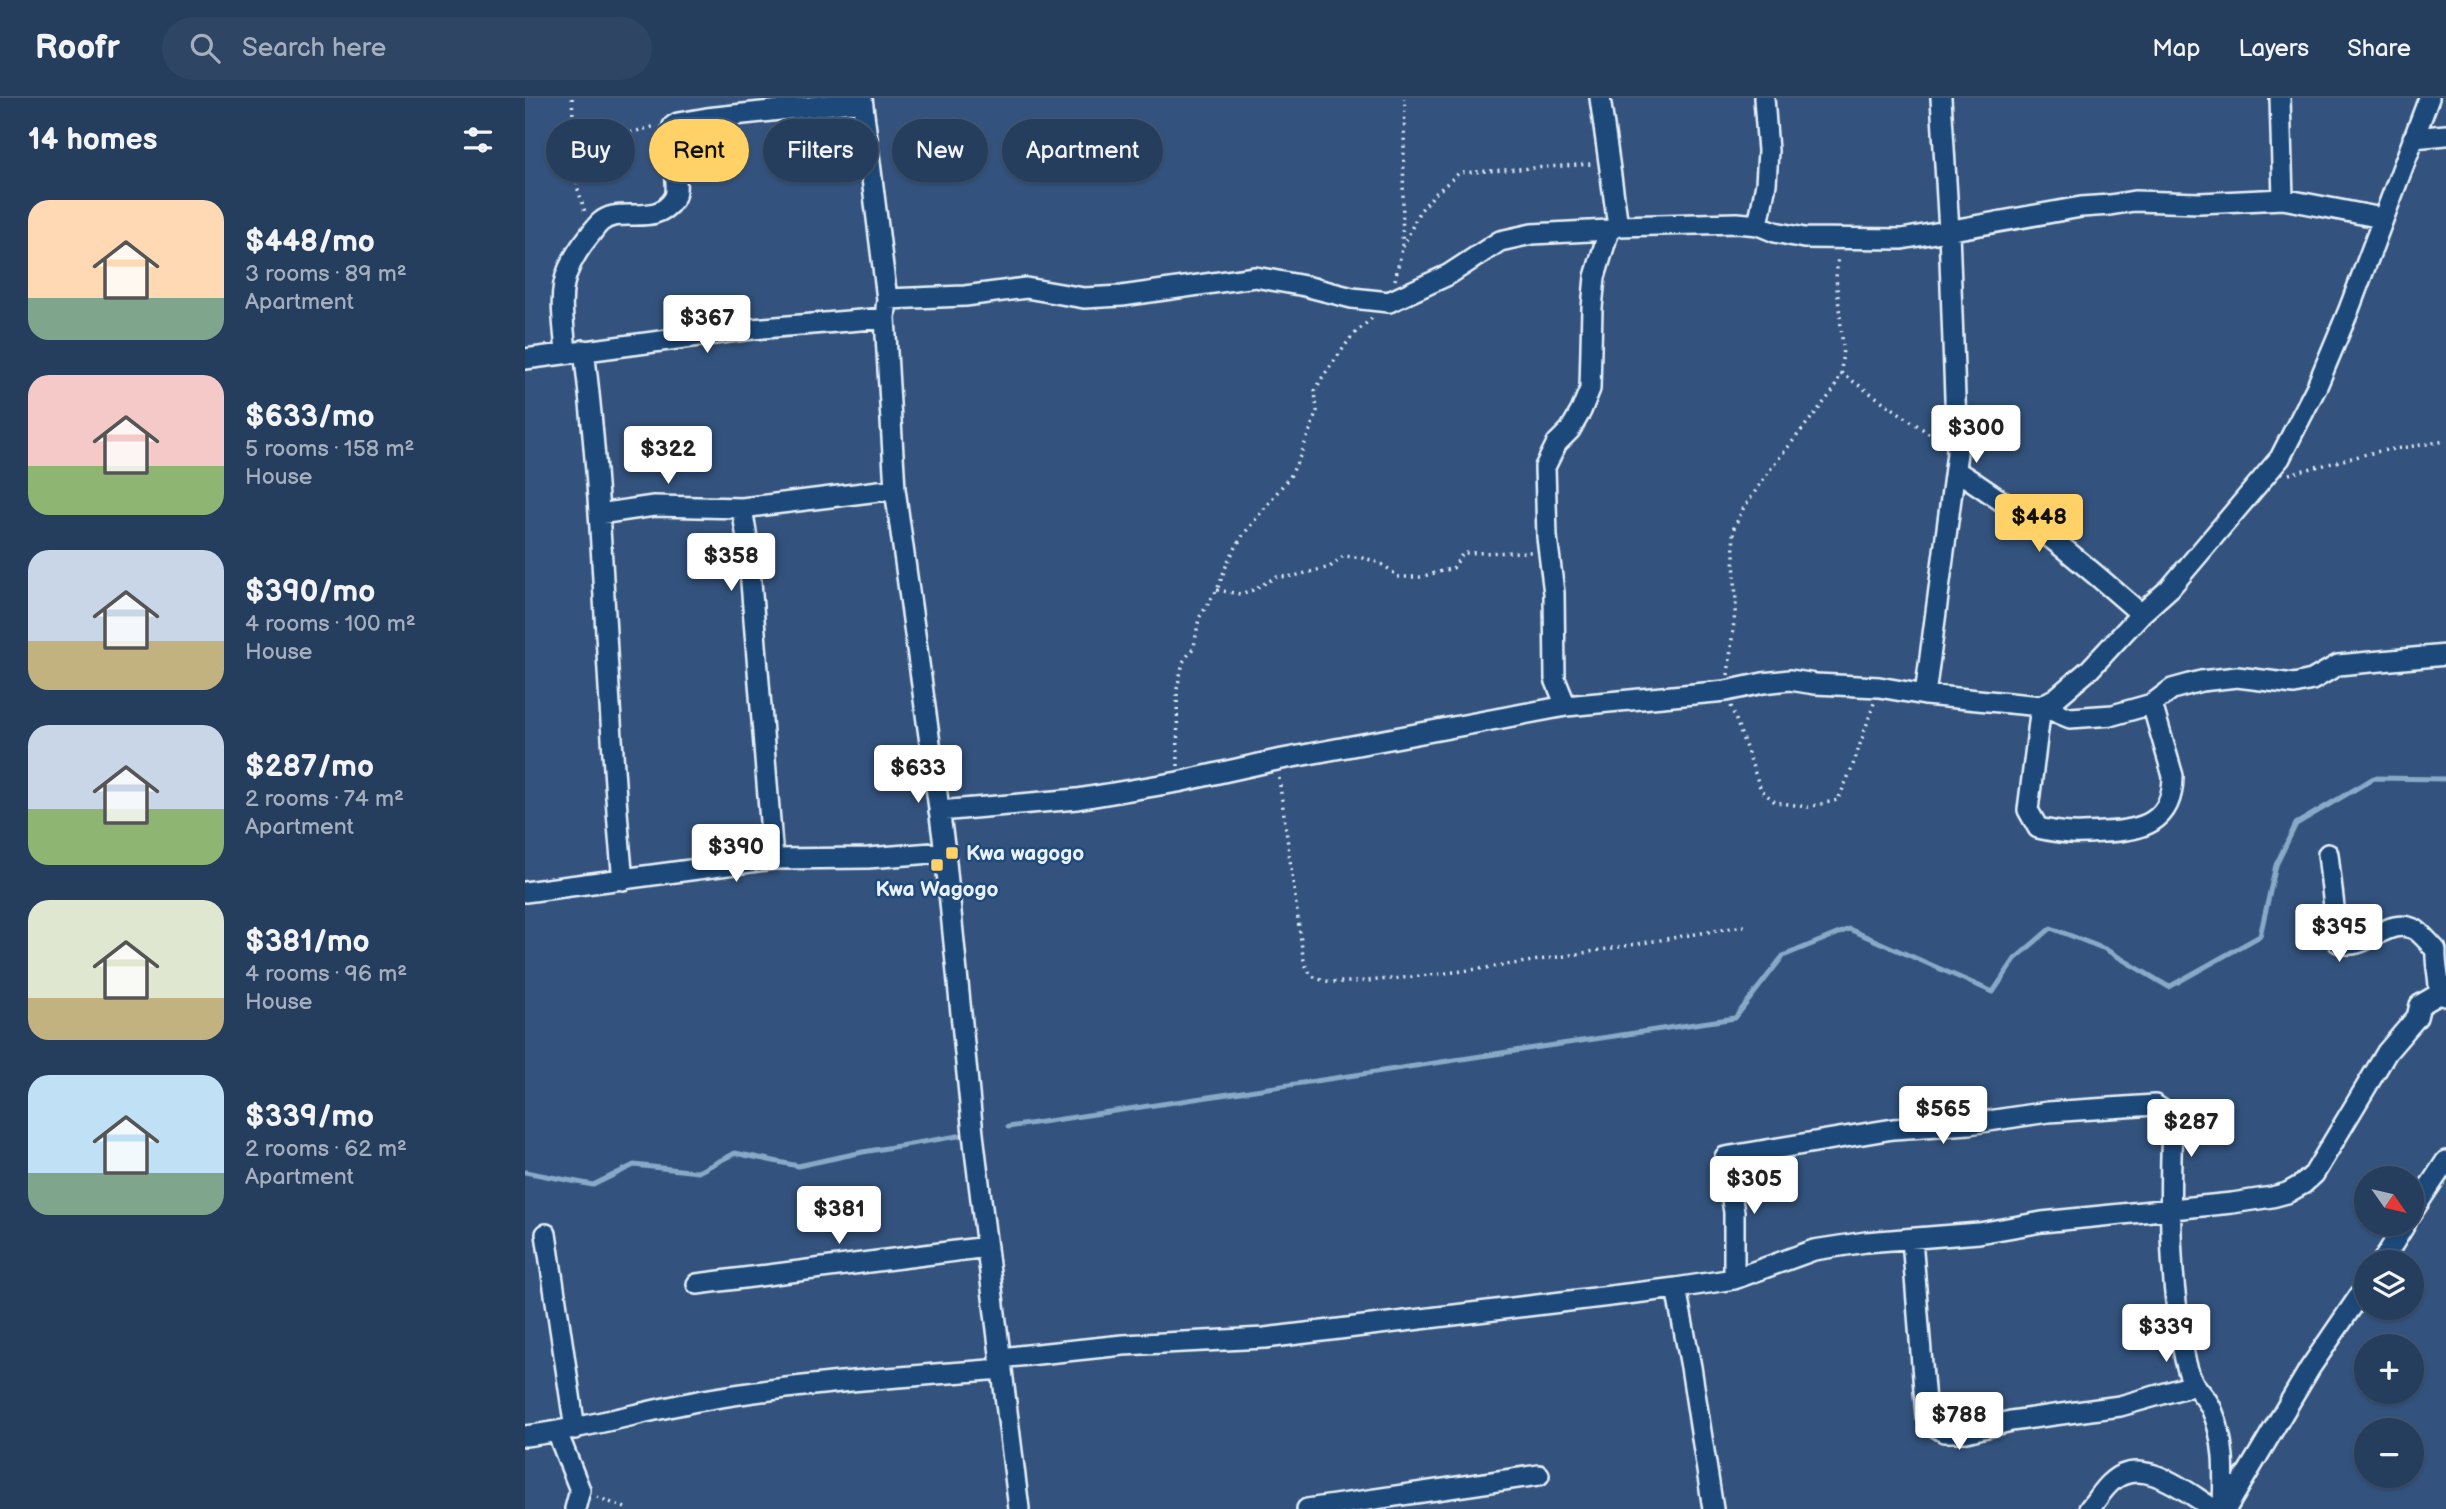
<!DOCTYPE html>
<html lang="en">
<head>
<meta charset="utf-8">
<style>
  :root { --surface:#263e5e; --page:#2e4564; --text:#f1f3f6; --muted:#a4aebc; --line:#425773; --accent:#ffd166 }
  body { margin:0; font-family:"Balsamiq Sans",sans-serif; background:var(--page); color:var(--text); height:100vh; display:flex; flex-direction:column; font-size:26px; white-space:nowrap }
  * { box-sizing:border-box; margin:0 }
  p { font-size:23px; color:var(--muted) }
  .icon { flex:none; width:38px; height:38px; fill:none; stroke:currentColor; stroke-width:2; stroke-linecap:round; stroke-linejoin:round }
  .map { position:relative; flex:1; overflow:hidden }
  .panel { display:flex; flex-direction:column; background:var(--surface); width:525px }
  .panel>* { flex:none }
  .guide { position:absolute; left:21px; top:21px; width:665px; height:63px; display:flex; gap:14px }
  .needle { width:46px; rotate:124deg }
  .controls { position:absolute; left:1829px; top:1068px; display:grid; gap:14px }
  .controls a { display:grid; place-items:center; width:70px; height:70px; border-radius:50%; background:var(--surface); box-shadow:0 2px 5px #0004,0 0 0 2px var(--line); font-size:35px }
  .price { position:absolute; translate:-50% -60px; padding:0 16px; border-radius:7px; background:#fff; color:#222; font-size:23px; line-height:46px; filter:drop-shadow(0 2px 4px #0008) }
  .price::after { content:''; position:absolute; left:50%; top:42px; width:21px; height:16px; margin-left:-10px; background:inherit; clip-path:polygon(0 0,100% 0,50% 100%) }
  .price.selected { background:var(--accent); color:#111 }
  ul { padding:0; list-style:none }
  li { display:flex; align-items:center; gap:21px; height:175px; padding:0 28px }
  li span { display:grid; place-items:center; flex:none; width:196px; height:140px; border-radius:21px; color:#555 }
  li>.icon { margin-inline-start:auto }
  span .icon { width:84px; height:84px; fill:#fffc; stroke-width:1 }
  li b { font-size:30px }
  h2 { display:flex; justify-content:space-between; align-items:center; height:84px; padding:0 28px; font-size:30px }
  .pill { padding:0 24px; border-radius:32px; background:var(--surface); box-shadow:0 2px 5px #0004,0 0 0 2px var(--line); font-size:24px; line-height:63px }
  .pill.selected { background:var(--accent); color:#111 }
  header { display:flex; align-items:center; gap:42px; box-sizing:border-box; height:98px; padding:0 35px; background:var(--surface); border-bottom:2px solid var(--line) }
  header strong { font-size:33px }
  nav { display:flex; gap:38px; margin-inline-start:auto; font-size:24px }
  .search { width:490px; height:63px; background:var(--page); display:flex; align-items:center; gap:18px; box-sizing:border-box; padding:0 24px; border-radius:38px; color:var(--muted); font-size:26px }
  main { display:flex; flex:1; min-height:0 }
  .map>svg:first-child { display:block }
</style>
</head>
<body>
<header>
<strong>Roofr</strong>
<div class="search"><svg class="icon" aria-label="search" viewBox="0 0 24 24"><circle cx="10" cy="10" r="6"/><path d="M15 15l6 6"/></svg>Search here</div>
<nav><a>Map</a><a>Layers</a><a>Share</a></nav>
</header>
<main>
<section class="panel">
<h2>14 homes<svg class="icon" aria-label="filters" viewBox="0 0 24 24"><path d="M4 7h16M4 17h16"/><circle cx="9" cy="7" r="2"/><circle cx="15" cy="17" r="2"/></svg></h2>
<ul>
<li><span style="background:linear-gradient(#ffd9b3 70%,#7fa58c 0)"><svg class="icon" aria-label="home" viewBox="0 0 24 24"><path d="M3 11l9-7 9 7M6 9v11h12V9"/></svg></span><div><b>$448/mo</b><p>3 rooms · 89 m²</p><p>Apartment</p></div></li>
<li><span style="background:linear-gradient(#f6c9c9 65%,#8fb573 0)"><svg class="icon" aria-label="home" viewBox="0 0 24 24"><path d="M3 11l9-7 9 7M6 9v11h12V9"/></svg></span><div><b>$633/mo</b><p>5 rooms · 158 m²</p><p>House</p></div></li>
<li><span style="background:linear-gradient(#c9d6e8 65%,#c2b280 0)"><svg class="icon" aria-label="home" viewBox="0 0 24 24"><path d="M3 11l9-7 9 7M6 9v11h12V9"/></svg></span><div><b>$390/mo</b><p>4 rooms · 100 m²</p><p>House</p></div></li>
<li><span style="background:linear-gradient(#c9d6e8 60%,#8fb573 0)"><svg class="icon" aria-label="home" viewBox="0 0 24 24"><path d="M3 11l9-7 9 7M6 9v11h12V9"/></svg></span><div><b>$287/mo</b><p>2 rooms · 74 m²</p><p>Apartment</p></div></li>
<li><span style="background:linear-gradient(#dfe7d0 70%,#c2b280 0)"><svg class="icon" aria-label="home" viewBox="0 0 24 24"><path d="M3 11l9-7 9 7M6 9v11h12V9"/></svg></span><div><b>$381/mo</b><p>4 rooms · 96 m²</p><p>House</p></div></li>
<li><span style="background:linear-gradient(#bfe0f5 70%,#7fa58c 0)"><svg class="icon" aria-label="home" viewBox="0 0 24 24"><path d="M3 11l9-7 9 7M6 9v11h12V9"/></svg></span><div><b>$339/mo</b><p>2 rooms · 62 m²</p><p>Apartment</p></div></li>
</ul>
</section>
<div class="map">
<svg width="1921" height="1411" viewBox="0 0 1921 1411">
  <rect width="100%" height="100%" fill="#33537e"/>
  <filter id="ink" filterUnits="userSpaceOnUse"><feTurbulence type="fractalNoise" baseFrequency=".0143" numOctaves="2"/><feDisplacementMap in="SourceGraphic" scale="14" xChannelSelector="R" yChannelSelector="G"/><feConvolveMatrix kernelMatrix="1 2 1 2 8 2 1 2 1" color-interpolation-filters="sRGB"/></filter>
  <g filter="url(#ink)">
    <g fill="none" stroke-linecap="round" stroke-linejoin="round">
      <path stroke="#89a9c7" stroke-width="5" d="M483,1029L1210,920L1258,858L1324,831L1468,894L1490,861L1526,830L1580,851L1644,889L1735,838L1751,767L1771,726L1849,680L1921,681
        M0,1074L68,1087L109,1067L173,1074L210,1055L273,1068L338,1054L445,1036"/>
      <defs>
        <path id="minor" d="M337,0L362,201L360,220L370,391L420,754L448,1036L494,1411
          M1075,0L1093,128
          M1755,0L1758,101
          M1888,40L1921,37
          M1233,127L1241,86L1243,53L1239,0
          M362,201L440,198L501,190L559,200L597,198L730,179L780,188L827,200L864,204L923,177L975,143L1007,136L1084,132L1093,128L1212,125L1233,127L1250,134L1279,140L1377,141L1556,109L1585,107L1609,103L1675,105L1758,101L1857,120
          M59,252C81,428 80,605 98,782
          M41,255C37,203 29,181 64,138C71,129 75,121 88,118C108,114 133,124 148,102C158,89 141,47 148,28L153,25L182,20L337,3
          M0,261L227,231L360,220
          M1430,372C1497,414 1557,464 1616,516
          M74,416L129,408L217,410
          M1400,597L1432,355L1424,133L1416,0
          M1627,606L1648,678C1648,725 1616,733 1578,734C1552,736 1539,736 1513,730L1503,712L1516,608L1545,620L1588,617L1627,606L1647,591L1676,583L1712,579L1769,586L1787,582L1813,567L1921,557
          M1041,608L1030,581L1029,495L1022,439L1020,369L1032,345L1045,332L1056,313L1065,291L1067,210L1070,179L1084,132
          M414,713L552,701L653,684L752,662L1041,608L1201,593L1238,585L1265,582L1290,586L1354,589L1400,597L1516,608L1531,600L1565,571L1616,516L1645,490L1755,360L1792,288L1823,214L1904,0
          M1803,756L1813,844C1840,856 1862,816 1891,832C1898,837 1905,846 1911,852C1910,868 1915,880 1914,896
          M248,761L223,446L217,410L370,391
          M0,794L248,761L343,760L420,754
          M1886,1116L1921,1063
          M21,1136L50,1331
          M1387,1141L1401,1317L1407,1327L1419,1334H1441L1486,1323L1595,1308L1669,1287
          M1857,1164L1881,1125
          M1209,1181V1114L1200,1059L1368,1031L1444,1026L1523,1014L1630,1007L1644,1016L1647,1028C1644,1105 1644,1185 1660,1261C1662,1269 1664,1279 1669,1286C1675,1295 1683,1301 1687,1312C1701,1345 1699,1376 1698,1411
          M172,1186L462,1149
          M1151,1190L1166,1269L1188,1411
          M475,1260L598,1247L740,1240L1151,1190L1209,1181L1289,1152L1341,1144L1454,1135L1517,1124L1707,1105L1747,1099L1762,1095L1778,1086L1789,1076L1862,954L1892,919L1895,907L1914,896L1921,898
          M32,1334L55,1392L50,1411
          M0,1338C59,1331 115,1314 173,1303C273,1285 376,1279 477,1271
          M782,1411L1014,1377
          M1564,1411C1571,1403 1577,1392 1585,1385C1616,1355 1661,1394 1689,1411
          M1701,1411L1785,1270L1841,1188"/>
      </defs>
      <use href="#minor" stroke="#e8f1f8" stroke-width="24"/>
      <path stroke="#e8f1f8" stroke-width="3.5" stroke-dasharray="2 5" stroke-linecap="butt" d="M47,0L52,88L60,114
        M50,37L88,39L131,28
        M878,149L894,114L910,96L934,75L1067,66
        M870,182L877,151L880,0
        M1316,275L1415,343
        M1764,376L1850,354L1921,343
        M692,492L715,496L728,492L751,479L769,478L805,469L818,458C843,460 854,461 873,479H895L928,470L938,455L1008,454
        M1203,577L1211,506L1208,432L1218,411L1247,369L1308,293L1316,275L1318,249L1311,180L1313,158
        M1206,608L1236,692L1250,704L1283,709L1313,702L1327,670L1349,605
        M653,668L652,591L658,564L669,549L674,520L692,492L703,463L718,437L766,377L776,356L792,313L790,293L797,280L827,238L847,220
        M754,680L778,858C780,867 783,876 791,880C809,888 846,882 866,881C984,870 1101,847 1219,828
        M72,1399L103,1411"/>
      <use href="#minor" stroke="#1f4a7a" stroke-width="19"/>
    </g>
  </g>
  <g fill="#ffd166" stroke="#1f4a7a" stroke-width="2.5">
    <rect x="420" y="748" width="14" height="14" rx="3.5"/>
    <rect x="405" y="760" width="14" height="14" rx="3.5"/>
  </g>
  <g text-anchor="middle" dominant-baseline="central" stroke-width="5" stroke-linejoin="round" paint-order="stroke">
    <g font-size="21" font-weight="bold" fill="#e8f1f8" stroke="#1f4a7a" text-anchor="start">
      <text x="441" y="755">Kwa wagogo</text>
      <text x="412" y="791" text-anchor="middle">Kwa Wagogo</text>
    </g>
  </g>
</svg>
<div class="controls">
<a><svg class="needle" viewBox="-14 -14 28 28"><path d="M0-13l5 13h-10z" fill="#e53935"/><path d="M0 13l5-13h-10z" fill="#a4aebc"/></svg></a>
<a><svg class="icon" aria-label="layers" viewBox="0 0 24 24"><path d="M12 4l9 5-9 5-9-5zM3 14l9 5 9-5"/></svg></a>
<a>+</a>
<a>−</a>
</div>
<b class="price" style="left:182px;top:257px">$367</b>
<b class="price" style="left:1451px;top:367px">$300</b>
<b class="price" style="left:143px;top:388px">$322</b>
<b class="price selected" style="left:1514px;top:456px">$448</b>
<b class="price" style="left:206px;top:495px">$358</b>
<b class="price" style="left:393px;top:707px">$633</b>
<b class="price" style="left:211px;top:786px">$390</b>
<b class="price" style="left:1814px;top:866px">$395</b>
<b class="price" style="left:1418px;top:1048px">$565</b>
<b class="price" style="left:1666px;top:1061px">$287</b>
<b class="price" style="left:1229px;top:1118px">$305</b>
<b class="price" style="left:314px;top:1148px">$381</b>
<b class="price" style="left:1641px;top:1266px">$339</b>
<b class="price" style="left:1434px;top:1354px">$788</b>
<div class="guide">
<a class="pill">Buy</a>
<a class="pill selected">Rent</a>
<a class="pill">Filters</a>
<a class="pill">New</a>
<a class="pill">Apartment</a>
</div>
</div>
</main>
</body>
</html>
